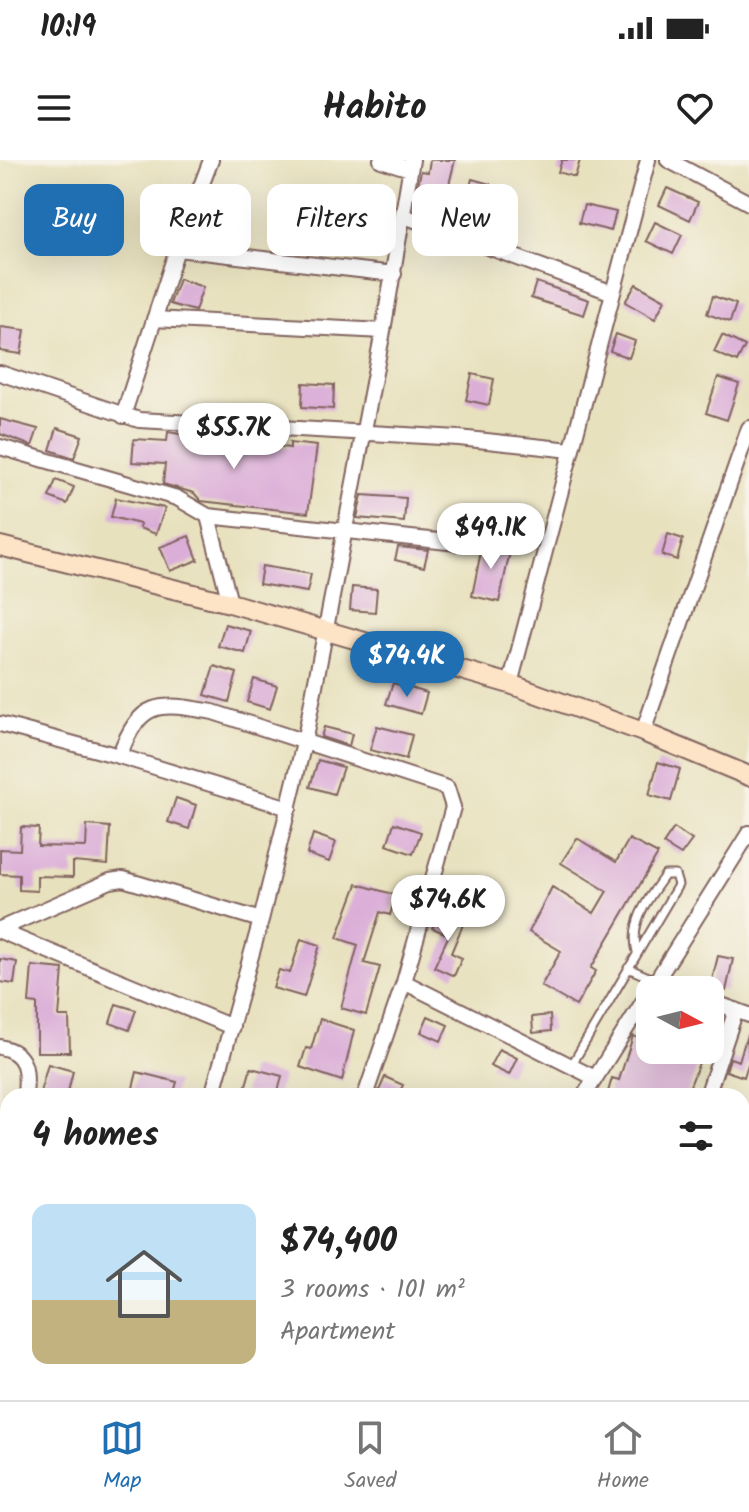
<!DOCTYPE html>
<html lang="en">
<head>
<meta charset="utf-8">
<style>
  :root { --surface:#fff; --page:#f6f6f6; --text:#222; --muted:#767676; --line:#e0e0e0; --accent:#1f6fb2 }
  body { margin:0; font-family:Kalam,sans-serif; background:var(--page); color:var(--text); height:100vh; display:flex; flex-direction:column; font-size:30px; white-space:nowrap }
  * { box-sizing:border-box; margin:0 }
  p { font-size:26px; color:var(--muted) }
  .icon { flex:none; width:44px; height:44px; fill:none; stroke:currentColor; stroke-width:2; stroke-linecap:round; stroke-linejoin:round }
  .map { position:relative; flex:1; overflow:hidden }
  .panel { position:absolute; left:0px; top:928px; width:750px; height:312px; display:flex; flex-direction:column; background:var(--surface); border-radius:24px 24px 0 0; box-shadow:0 8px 32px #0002 }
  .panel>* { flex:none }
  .guide { position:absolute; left:24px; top:24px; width:702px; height:72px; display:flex; gap:16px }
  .needle { width:52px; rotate:97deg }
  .tools { position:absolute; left:636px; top:816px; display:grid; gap:16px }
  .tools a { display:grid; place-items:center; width:88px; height:88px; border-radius:16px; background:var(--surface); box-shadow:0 8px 32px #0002; font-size:40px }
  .price { position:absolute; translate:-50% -68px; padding:0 18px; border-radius:28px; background:#fff; color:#222; font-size:26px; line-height:52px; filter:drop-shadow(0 2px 4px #0008) }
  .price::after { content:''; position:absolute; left:50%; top:48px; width:24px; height:18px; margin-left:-12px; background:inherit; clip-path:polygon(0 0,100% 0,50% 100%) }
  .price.current { background:var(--accent); color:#fff }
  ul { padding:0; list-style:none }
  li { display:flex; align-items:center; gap:24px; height:200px; padding:0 32px }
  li+li { border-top:2px solid var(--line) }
  li span { display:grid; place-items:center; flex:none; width:224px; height:160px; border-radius:16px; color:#555 }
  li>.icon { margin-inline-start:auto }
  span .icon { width:96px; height:96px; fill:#fffc; stroke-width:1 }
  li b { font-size:34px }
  h2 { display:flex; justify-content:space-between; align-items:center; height:96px; padding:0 32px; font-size:34px }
  .pill { padding:0 28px; border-radius:16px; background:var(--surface); box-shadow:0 8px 32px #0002; font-size:28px; line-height:72px }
  .pill.current { background:var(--accent); color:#fff }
  .status { display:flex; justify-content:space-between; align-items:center; height:56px; padding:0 40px; background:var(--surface); direction:ltr }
  .status svg { height:22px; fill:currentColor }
  header { display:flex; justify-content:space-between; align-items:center; height:104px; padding:0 32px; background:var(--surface); font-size:36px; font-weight:600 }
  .dock { display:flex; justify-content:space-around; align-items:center; height:112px; border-top:2px solid var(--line); background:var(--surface); font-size:22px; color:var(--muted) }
  .dock a { display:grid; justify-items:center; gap:4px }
  .dock .current { color:var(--accent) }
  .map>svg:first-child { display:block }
</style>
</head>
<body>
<div class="status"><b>10:19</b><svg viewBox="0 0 49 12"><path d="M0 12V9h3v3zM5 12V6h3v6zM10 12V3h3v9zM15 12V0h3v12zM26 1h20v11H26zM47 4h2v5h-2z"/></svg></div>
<header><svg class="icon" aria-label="menu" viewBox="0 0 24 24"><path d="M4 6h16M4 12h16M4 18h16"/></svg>Habito<svg class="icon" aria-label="heart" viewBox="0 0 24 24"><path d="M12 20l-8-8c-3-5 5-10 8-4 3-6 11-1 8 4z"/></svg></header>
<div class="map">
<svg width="749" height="1240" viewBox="0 0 749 1240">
  <rect width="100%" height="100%" fill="#f7f3e8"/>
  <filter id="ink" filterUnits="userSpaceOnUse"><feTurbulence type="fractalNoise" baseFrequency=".0125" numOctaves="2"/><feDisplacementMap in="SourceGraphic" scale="16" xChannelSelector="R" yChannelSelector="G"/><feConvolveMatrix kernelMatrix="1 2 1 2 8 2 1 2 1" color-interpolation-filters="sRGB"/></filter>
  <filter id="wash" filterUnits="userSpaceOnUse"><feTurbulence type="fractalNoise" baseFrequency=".006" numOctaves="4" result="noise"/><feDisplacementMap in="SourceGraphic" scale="32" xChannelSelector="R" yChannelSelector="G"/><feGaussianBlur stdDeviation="1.8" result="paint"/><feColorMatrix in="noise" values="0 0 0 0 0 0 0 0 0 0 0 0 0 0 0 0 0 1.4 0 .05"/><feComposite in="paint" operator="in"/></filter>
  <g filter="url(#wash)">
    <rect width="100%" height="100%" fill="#e8e1be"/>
    <g id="blocks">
      <path fill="#dbaed8" d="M430,0H455L445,41L416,34L421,11L428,12Z
        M562,0H580L575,17L558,12Z
        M472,19L490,24L484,49L465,44Z
        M667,28L698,42L690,60L659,45Z
        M584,45L616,52L611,71L579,63Z
        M655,62L682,75L673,94L646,81Z
        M179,119L203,127L195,151L170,144Z
        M536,122L589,140L584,155L531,138Z
        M636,124L665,140L655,159L625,142Z
        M713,136L736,144L730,162L707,154Z
        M1,167L25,170L21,194L0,191Z
        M616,174L635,181L629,198L610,191Z
        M722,175L745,186L737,202L714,192Z
        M472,214L494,219L489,245L466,240Z
        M718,217L739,224L727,260L706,253Z
        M303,223L334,225L333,249L302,247Z
        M0,259L38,269L32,286L0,274Z
        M57,268L82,276L74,298L50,290Z
        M168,272L259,287L260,284L290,288V283L317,286L308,353L201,341L194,333L163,324L165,304L132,302L134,279L167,281Z
        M56,320L74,327L67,344L49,337Z
        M362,335L406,338L404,362L357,358Z
        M116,338L165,348L156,374L139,368L140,364L111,357Z
        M668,374L683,379L677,400L662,395Z
        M189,376L198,400L170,411L160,387Z
        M483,381L511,387L499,442L472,436Z
        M398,387L428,390L424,407L395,400Z
        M262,406L311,414L307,432L259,424Z
        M352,427L377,429L375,452L350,450Z
        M225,464L251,471L245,493L218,486Z
        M214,506L237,513L229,542L205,535Z
        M254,519L277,526L270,549L247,542Z
        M393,523L427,533L421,554L386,544Z
        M377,566L412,575L406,599L370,590Z
        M324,567L352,574L349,586L321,577Z
        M318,600L343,607L334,634L310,627Z
        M658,602L680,609L671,641L649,635Z
        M176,638L196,645L189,669L168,662Z
        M394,663L421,672L413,694L387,685Z
        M87,665L110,667L108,705L73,702V717L37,716V731L19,730V715L0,714V689L20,690L21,667L39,668L38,686L86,687Z
        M674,668L692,680L681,695L663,684Z
        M313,674L336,682L329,702L307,694Z
        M577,678L616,702L629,679L658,694L591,808L596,811L576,846L541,826L561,791L529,772L552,727L594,753L607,731L561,703Z
        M357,724L396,735L390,755L380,752L364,803L380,807L366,855L341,848L358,785L337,778Z
        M439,752L464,762L451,793L462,798L454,816L434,807L449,775L432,768Z
        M301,779L320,785L304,837L273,828L279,810L290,813Z
        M718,796L733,799L726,831L710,828Z
        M0,799L17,802L14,824L0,822Z
        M32,806L63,809L59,857H69L70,892H37V844L29,843Z
        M116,844L136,850L129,870L110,863Z
        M550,855L551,871L533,873L532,857Z
        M428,856L448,865L441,881L421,872Z
        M320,859L354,870L342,921L300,907L306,888L311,889Z
        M747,875L749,901L744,917L726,911L730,898L739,901Z
        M633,876L650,882V890L688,899L691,890H704L686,936H622L608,932L612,918L619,920Z
        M499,889L517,898L509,915L490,906Z
        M48,904L73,911L67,936H39Z
        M251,908L282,916L277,936L244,932Z
        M137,912L177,922L173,936H131Z
        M385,917L403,925L398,936L378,933Z"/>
    </g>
  </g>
  <g filter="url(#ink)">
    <use href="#blocks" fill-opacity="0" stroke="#81635e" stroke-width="2"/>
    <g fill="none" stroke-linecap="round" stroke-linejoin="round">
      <defs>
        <path id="service" d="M628,808L655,820
          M571,906L678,725L675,715H665C648,739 629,762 637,792"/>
        <path id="minor" d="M381,0L410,9
          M668,0L749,43
          M404,56L613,133
          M177,89L394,114
          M154,159L383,171
          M0,213L139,260L459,278L571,290
          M123,256L177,89L211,0
          M0,287L177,338L208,356
          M230,443L208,356L457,383
          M510,524L648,0
          M0,564L119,596L289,648
          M643,572L749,268
          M119,596C141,540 156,542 213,552L447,628L453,647L404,822L365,936
          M0,769L110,721L123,719L261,760
          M0,771L232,867
          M655,820L682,830
          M404,822L595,918
          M710,841L749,855
          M0,887C28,893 27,911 25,936
          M212,936L261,760L304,583L383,171L412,0
          M584,936L749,673
          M707,936L736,850
          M0,998L8,999
          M0,1163L8,1165
          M742,1220L749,1222
          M128,1240L131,1232
          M270,1240L272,1232
          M407,1240L412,1232
          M568,1240L573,1232"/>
        <path id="secondary" d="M0,386L230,443L510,524L643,572L749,616"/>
      </defs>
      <use href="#service" stroke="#81635e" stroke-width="11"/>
      <use href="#minor" stroke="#81635e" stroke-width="18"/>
      <use href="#secondary" stroke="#81635e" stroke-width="22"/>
      <use href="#service" stroke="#fff" stroke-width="7"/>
      <use href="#minor" stroke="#fff" stroke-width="14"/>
      <use href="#secondary" stroke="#fee4c6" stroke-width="18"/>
    </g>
  </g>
</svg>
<div class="tools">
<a><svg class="needle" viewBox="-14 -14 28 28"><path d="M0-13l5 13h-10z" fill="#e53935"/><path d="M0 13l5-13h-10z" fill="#767676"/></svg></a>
</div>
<b class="price" style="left:234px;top:311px">$55.7K</b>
<b class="price" style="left:491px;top:411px">$49.1K</b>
<b class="price current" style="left:407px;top:539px">$74.4K</b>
<b class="price" style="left:448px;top:783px">$74.6K</b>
<div class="guide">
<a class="pill current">Buy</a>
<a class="pill">Rent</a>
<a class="pill">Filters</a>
<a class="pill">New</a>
</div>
<section class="panel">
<h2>4 homes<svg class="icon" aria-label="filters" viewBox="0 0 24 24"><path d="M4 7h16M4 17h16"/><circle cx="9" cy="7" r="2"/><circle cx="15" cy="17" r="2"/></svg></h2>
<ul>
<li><span style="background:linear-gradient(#bfe0f5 60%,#c2b280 0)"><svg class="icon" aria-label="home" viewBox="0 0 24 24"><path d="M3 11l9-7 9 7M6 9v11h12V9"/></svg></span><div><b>$74,400</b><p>3 rooms · 101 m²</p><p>Apartment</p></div></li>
</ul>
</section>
</div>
<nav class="dock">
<a class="current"><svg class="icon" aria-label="map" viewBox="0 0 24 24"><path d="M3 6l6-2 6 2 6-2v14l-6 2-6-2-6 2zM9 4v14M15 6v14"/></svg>Map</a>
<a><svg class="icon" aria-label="saved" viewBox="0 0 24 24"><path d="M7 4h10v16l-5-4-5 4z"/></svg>Saved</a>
<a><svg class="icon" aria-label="home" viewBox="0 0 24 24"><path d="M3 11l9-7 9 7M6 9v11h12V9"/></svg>Home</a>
</nav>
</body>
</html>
